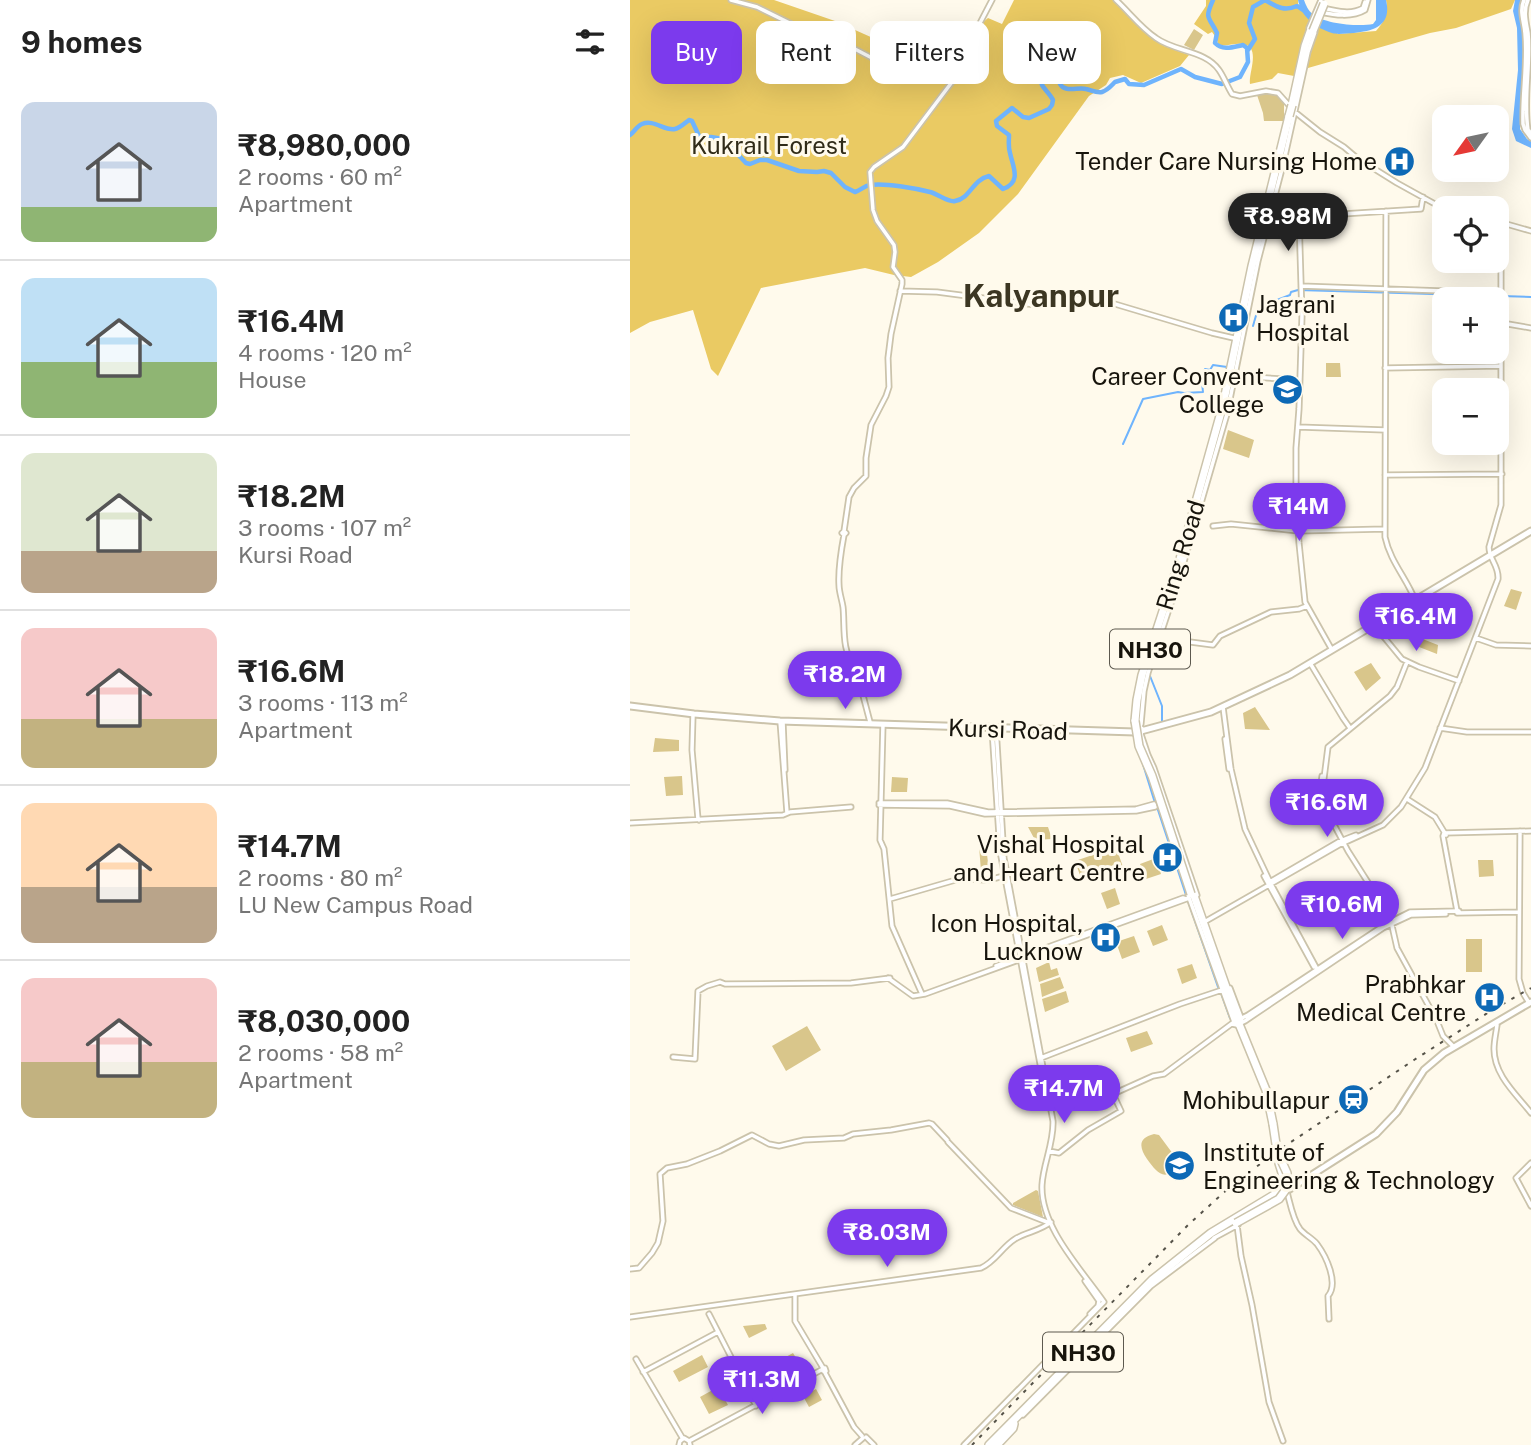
<!DOCTYPE html>
<html lang="en">
<head>
<meta charset="utf-8">
<style>
  :root { --surface:#fff; --page:#f6f6f6; --text:#222; --muted:#767676; --line:#e0e0e0; --accent:#7c3aed }
  body { margin:0; font-family:"Public Sans",sans-serif; background:var(--page); color:var(--text); height:100vh; display:flex; flex-direction:column; font-size:26px; white-space:nowrap }
  * { box-sizing:border-box; margin:0 }
  p { font-size:23px; color:var(--muted) }
  .icon { flex:none; width:38px; height:38px; fill:none; stroke:currentColor; stroke-width:2; stroke-linecap:round; stroke-linejoin:round }
  .map { position:relative; flex:1; overflow:hidden }
  .drawer { display:flex; flex-direction:column; background:var(--surface); width:630px }
  .drawer>* { flex:none }
  .top-card { position:absolute; left:21px; top:21px; width:665px; height:63px; display:flex; gap:14px }
  .needle { width:46px; rotate:237deg }
  .controls { position:absolute; left:802px; top:105px; display:grid; gap:14px }
  .controls a { display:grid; place-items:center; width:77px; height:77px; border-radius:14px; background:var(--surface); box-shadow:0 7px 28px #0002; font-size:35px }
  .price { position:absolute; translate:-50% -60px; padding:0 16px; border-radius:24px; background:var(--accent); color:#fff; font-size:23px; line-height:46px; filter:drop-shadow(0 2px 4px #0008) }
  .price::after { content:''; position:absolute; left:50%; top:42px; width:21px; height:16px; margin-left:-10px; background:inherit; clip-path:polygon(0 0,100% 0,50% 100%) }
  .price.selected { background:#222; color:#fff }
  ul { padding:0; list-style:none }
  li { display:flex; align-items:center; gap:21px; height:175px; padding:0 21px }
  li+li { border-top:2px solid var(--line) }
  li span { display:grid; place-items:center; flex:none; width:196px; height:140px; border-radius:14px; color:#555 }
  li>.icon { margin-inline-start:auto }
  span .icon { width:84px; height:84px; fill:#fffc; stroke-width:1 }
  li b { font-size:30px }
  h2 { display:flex; justify-content:space-between; align-items:center; height:84px; padding:0 21px; font-size:30px }
  .tag { padding:0 24px; border-radius:14px; background:var(--surface); box-shadow:0 7px 28px #0002; font-size:24px; line-height:63px }
  .tag.selected { background:var(--accent); color:#fff }
  main { display:flex; flex:1; min-height:0 }
  .map>svg:first-child { display:block }
</style>
</head>
<body>
<main>
<section class="drawer">
<h2>9 homes<svg class="icon" aria-label="filters" viewBox="0 0 24 24"><path d="M4 7h16M4 17h16"/><circle cx="9" cy="7" r="2"/><circle cx="15" cy="17" r="2"/></svg></h2>
<ul>
<li><span style="background:linear-gradient(#c9d6e8 75%,#8fb573 0)"><svg class="icon" aria-label="home" viewBox="0 0 24 24"><path d="M3 11l9-7 9 7M6 9v11h12V9"/></svg></span><div><b>₹8,980,000</b><p>2 rooms · 60 m²</p><p>Apartment</p></div></li>
<li><span style="background:linear-gradient(#bfe0f5 60%,#8fb573 0)"><svg class="icon" aria-label="home" viewBox="0 0 24 24"><path d="M3 11l9-7 9 7M6 9v11h12V9"/></svg></span><div><b>₹16.4M</b><p>4 rooms · 120 m²</p><p>House</p></div></li>
<li><span style="background:linear-gradient(#dfe7d0 70%,#b9a48a 0)"><svg class="icon" aria-label="home" viewBox="0 0 24 24"><path d="M3 11l9-7 9 7M6 9v11h12V9"/></svg></span><div><b>₹18.2M</b><p>3 rooms · 107 m²</p><p>Kursi Road</p></div></li>
<li><span style="background:linear-gradient(#f6c9c9 65%,#c2b280 0)"><svg class="icon" aria-label="home" viewBox="0 0 24 24"><path d="M3 11l9-7 9 7M6 9v11h12V9"/></svg></span><div><b>₹16.6M</b><p>3 rooms · 113 m²</p><p>Apartment</p></div></li>
<li><span style="background:linear-gradient(#ffd9b3 60%,#b9a48a 0)"><svg class="icon" aria-label="home" viewBox="0 0 24 24"><path d="M3 11l9-7 9 7M6 9v11h12V9"/></svg></span><div><b>₹14.7M</b><p>2 rooms · 80 m²</p><p>LU New Campus Road</p></div></li>
<li><span style="background:linear-gradient(#f6c9c9 60%,#c2b280 0)"><svg class="icon" aria-label="home" viewBox="0 0 24 24"><path d="M3 11l9-7 9 7M6 9v11h12V9"/></svg></span><div><b>₹8,030,000</b><p>2 rooms · 58 m²</p><p>Apartment</p></div></li>
</ul>
</section>
<div class="map">
<svg width="901" height="1445" viewBox="0 0 901 1445">
  <rect width="100%" height="100%" fill="#fffaec"/>
  <path fill="#d9c68b" d="M564,29L573,35L564,50L554,45Z
    M638,93L649,95L654,102V121H634L633,113L627,95Z
    M696,363H710L711,377H696Z
    M598,430L624,440L619,458L593,449Z
    M881,589L892,592L886,610L874,606Z
    M790,638L808,645L807,654L784,645Z
    M741,663L751,678L736,691L724,672Z
    M625,707L640,730L615,729L613,713Z
    M25,738L49,740V751L23,752Z
    M52,776L53,795L36,796L34,777Z
    M262,777L278,778L277,792H261Z
    M727,801L736,813L706,826L703,821Z
    M398,827H418L422,839L405,840Z
    M349,846H356L359,871H351Z
    M486,847L493,867L452,881L445,861Z
    M526,858L531,874L516,879L510,864Z
    M848,860H863L864,876L849,877Z
    M675,887L682,898L669,905L663,894Z
    M485,888L490,904L477,909L471,893Z
    M532,925L538,940L523,946L517,931Z
    M504,936L510,952L492,959L486,942Z
    M836,939H852V972H836Z
    M419,962L421,970L427,968L429,975L409,982L406,968Z
    M562,964L567,978L552,984L547,969Z
    M430,977L434,988L412,997L410,984Z
    M436,991L439,1002L415,1012L412,999Z
    M177,1026L191,1050L156,1071L142,1046Z
    M517,1031L523,1044L501,1052L496,1038Z
    M461,1069L464,1079L445,1086L442,1077Z
    M524,1134L529,1135L546,1158L547,1167C534,1183 526,1171 517,1159C509,1147 508,1138 524,1134Z
    M406,1190L408,1191L413,1217L383,1205V1203Z
    M135,1324L137,1329L119,1338L113,1326Z
    M163,1353L171,1366L159,1372L152,1359Z
    M72,1355L78,1367L49,1382L43,1371Z
    M136,1356L142,1368L126,1376L120,1364Z
    M88,1387L98,1405L79,1414L70,1397Z
    M186,1389L192,1400L179,1407L173,1396Z"/>
  <path fill="#eaca63" d="M0,0H144L205,21L292,60L328,61L346,28L358,18L372,24L384,0H483L519,36L534,46L559,55L550,66L511,83L493,75L480,78L476,85L459,96L388,194L349,233L308,262L281,277L264,275L235,268L131,288L88,376L81,369L63,310L20,322L0,333Z
    M576,0H668V4L708,34L746,31C754,22 759,12 756,0H885L881,9L826,28L800,33L678,68L664,76L648,73L642,79L620,84C618,73 632,46 612,44C604,43 596,47 588,45L587,39L582,32L578,34L564,24L576,6Z"/>
  <path fill="#6fb4fd" d="M668,0H674C676,5 678,11 683,14C694,24 729,27 743,24L746,20V0H756C762,25 745,31 724,33C717,33 708,35 702,33C686,28 671,17 668,0Z
    M885,0H892L889,6V11L894,33L895,72L890,113V129L897,139L901,141V148L886,141L882,129L888,70L887,28L883,11Z"/>
  <g fill="none" stroke-linecap="round" stroke-linejoin="round">
    <path stroke="#6fb4fd" stroke-width="2" d="M623,326L627,312L639,303L660,295L661,292L668,290L901,297
      M493,444L513,399L548,392L554,393L573,392L572,383L568,381L575,369L580,370L583,365L597,367
      M560,547L567,522
      M520,676L532,706V722
      M512,761L525,803
      M527,807L556,895
      M558,901L588,987
      M591,993L600,1018"/>
    <path stroke="#6fb4fd" stroke-width="4.5" d="M618,50L625,39L619,23L623,7L635,0C646,6 653,12 667,6L673,10
      M0,135C4,132 7,126 12,124C24,119 34,131 45,129C50,128 55,123 59,120L62,121L69,136L72,138L81,137L93,139L116,163L120,164L130,160H137L169,171L187,172L194,171L201,173L215,187L225,192C231,190 234,186 240,185C256,183 284,188 300,192C308,194 319,203 325,201C341,198 342,180 359,176L373,189C392,182 383,167 380,153C378,147 379,141 379,135L367,126L366,121L382,108L393,117L399,118L419,109L422,105L423,100C420,94 415,90 412,85C406,73 416,54 430,54L433,58C434,66 425,77 430,84C435,93 448,87 456,89C461,90 466,93 472,92C478,90 481,86 485,82L495,79L499,84L514,85L551,69L565,77L592,84L610,77L618,62L617,48L613,45C603,47 593,51 585,43L587,33C579,16 574,20 583,0"/>
    <defs>
      <path id="minor" d="M101,0L127,7L190,38L221,47L242,58L273,79L289,80L325,77
        M486,0C499,12 511,28 526,38C545,52 575,50 589,70C594,77 597,86 602,94L610,96L636,91L648,93L665,112L690,132L714,147L727,158L767,183L814,209
        M894,0C889,11 894,21 895,33C898,63 892,93 893,124L895,130L901,138
        M898,0C893,11 896,22 898,33C901,65 893,98 898,130L901,133
        M693,8C706,11 721,15 733,8L735,2
        M690,12C704,15 722,18 735,10L738,0
        M679,28L691,0
        M756,211L755,537C760,561 777,579 785,600
        M641,216L665,217L791,209L793,197
        M669,217L672,316L669,409L666,448V494L669,543L675,602L702,650
        M866,221L901,231
        M671,286L871,293
        M270,291L307,292L406,305L429,301L448,293L582,333L608,339
        M872,323L901,328
        M755,368L871,366
        M605,376L670,380
        M668,427L755,430
        M755,475L872,474
        M583,526L601,524L668,531L755,529
        M214,531L219,497L224,488L236,476V458L241,425L256,396L259,387L258,358L261,334L272,284V280L263,267L265,252L264,245L247,221L243,210L240,172L244,167L273,147L325,78L339,53L350,23L362,0
        M214,531L216,533L214,535L212,533Z
        M214,535C211,551 208,568 209,585C209,592 212,600 213,607C215,623 211,654 225,665L240,722
        M744,625L772,659L789,667L829,681
        M530,638L583,645L590,636L641,612L669,609L677,606
        M846,638L866,645L901,646
        M777,662L767,687L760,696L698,747L692,794L693,804L718,851L760,917L767,948L807,1021L813,1036L824,1047
        M680,663L713,718L720,728
        M593,707L601,769L615,829L641,884L687,969
        M63,715L62,750L68,819L69,820
        M150,721L157,813
        M153,722L155,770
        M253,724L250,840L254,849L262,926L292,994
        M509,728L511,724L514,691L518,673L549,579L597,414L628,261L653,165L678,52L685,32
        M810,728L837,732H901
        M362,729L370,851L417,1101
        M511,734L518,755L524,768L567,895
        M595,739L599,769
        M692,776L689,799L692,806
        M777,799L805,817L816,835
        M249,805L320,806L355,814L506,811L525,807L524,804L506,809L358,812L317,803H249
        M0,823L153,815L160,812L221,807
        M890,831L889,979L893,993L899,1003
        M634,876L684,967
        M638,883L708,842L726,835
        M558,895L604,1022
        M260,899L329,879L358,880L374,876
        M827,911L813,836L814,833L901,831
        M827,913L889,912
        M576,921L709,845L753,825L771,807L795,768L868,579C869,565 859,560 859,547L871,505V222
        M366,966L553,898L556,899
        M258,978L283,996L295,994L559,898
        M600,988L612,1020
        M602,1024L607,1025L615,1021L753,928L781,915L816,914
        M867,1025C866,1033 864,1041 864,1049C864,1075 886,1094 901,1113
        M43,1057L65,1059L68,991L77,986L90,982L95,984L221,983L260,978
        M411,1058L550,1004L592,990
        M318,1142L381,1208L417,1222
        M419,1151L429,1153L458,1130L491,1111L483,1094L523,1076L534,1074L604,1022L618,1015L756,924L780,912L829,911
        M901,1163L886,1178L901,1206
        M657,1192C660,1203 663,1220 670,1229C675,1235 682,1238 687,1244C696,1256 709,1283 698,1296L699,1319
        M607,1225L611,1256L622,1305L639,1402L653,1441
        M584,1238L608,1225
        M0,1269L9,1268L22,1253L28,1243L33,1221L30,1174L37,1168L57,1164L90,1151L122,1135L139,1144L149,1146L174,1140L214,1138L223,1134L261,1130L299,1123L302,1124L317,1140
        M455,1281L469,1301L468,1306L460,1314
        M165,1295V1321L193,1368
        M79,1314L126,1406
        M0,1317L351,1268C365,1262 372,1247 385,1239C396,1232 410,1231 421,1222
        M6,1359L53,1439
        M193,1368H195L196,1371H193Z
        M194,1371L224,1427L232,1436
        M13,1372L88,1332
        M393,1415L521,1286L585,1238
        M236,1437L244,1445
        M59,1441L193,1369
        M49,1445L50,1441L54,1438L59,1441L60,1445
        M225,1445L233,1438
        M334,1445L474,1302C452,1270 410,1227 412,1185C413,1164 424,1143 423,1121L374,858L366,727"/>
      <path id="major" d="M0,706L64,714L150,721L505,732
        M511,731L581,712L660,675L901,531
        M655,1192L746,1134L767,1112L794,1070L814,1053L901,1002"/>
      <path id="highway" d="M662,105L675,46L681,29
        M505,721L507,700L512,675L550,559L593,405L622,266L659,116
        M507,727L511,730L509,733L505,732Z
        M563,893L609,1024L636,1090L643,1124
        M359,1445L522,1280L581,1233L644,1195L651,1184L653,1176L648,1160
        M367,1445L383,1428L384,1424"/>
    </defs>
    <use href="#minor" stroke="#cbc3ab" stroke-width="7"/>
    <use href="#major" stroke="#cbc3ab" stroke-width="9"/>
    <use href="#highway" stroke="#cbc3ab" stroke-width="10"/>
    <use href="#minor" stroke="#fff" stroke-width="3.5"/>
    <use href="#major" stroke="#fff" stroke-width="5"/>
    <use href="#highway" stroke="#fff" stroke-width="7"/>
    <path stroke="#565349" stroke-width="2" stroke-dasharray="3.5 7" stroke-linecap="butt" d="M342,1445L558,1225L601,1186L646,1152L784,1060L859,1012L901,988"/>
    <defs>
      <path id="highway-bridge" d="M683,31L694,4
        M659,116L662,105
        M505,721L509,746L522,776L561,894
        M606,1223L649,1199L657,1188V1173L647,1151L643,1124"/>
    </defs>
    <use href="#highway-bridge" stroke="#cbc3ab" stroke-width="10" stroke-linecap="butt"/>
    <use href="#highway-bridge" stroke="#fff" stroke-width="7"/>
  </g>
  <defs>
    <symbol id="hospital-disc" viewBox="-11 -11 22 22"><circle r="9.5" fill="#0d69b6" stroke="#fffaec"/><path d="M-5-5h3v3.5h4V-5h3V5h-3V1.5h-4V5h-3Z" fill="#fff"/></symbol>
    <symbol id="university-disc" viewBox="-11 -11 22 22"><circle r="9.5" fill="#0d69b6" stroke="#fffaec"/><path d="M0-5L7-2L0 1L-7-2ZM-4 1L0 2.5L4 1V4Q0 6-4 4Z" fill="#fff"/></symbol>
    <symbol id="station-disc" viewBox="-11 -11 22 22"><circle r="9.5" fill="#0d69b6" stroke="#fffaec"/><path d="M-3-6H3Q5-6 5-4V2Q5 4 3 4L4.5 6H3L1.5 4h-3L-3 6H-4.5L-3 4Q-5 4-5 2V-4Q-5-6-3-6ZM-3.5-4v3h7v-3ZM-3.5 1v1.5H-2V1ZM2 1v1.5H3.5V1Z" fill="#fff"/></symbol>
  </defs>
  <g fill-rule="evenodd">
    <use href="#hospital-disc" x="752" y="144" width="35" height="35"/>
    <use href="#hospital-disc" x="586" y="300" width="35" height="35"/>
    <use href="#university-disc" x="640" y="372" width="35" height="35"/>
    <use href="#hospital-disc" x="520" y="840" width="35" height="35"/>
    <use href="#hospital-disc" x="458" y="920" width="35" height="35"/>
    <use href="#hospital-disc" x="842" y="980" width="35" height="35"/>
    <use href="#station-disc" x="706" y="1082" width="35" height="35"/>
    <use href="#university-disc" x="532" y="1148" width="35" height="35"/>
  </g>
  <g text-anchor="middle" dominant-baseline="central" stroke-width="6" stroke-linejoin="round" paint-order="stroke">
    <g fill="#fffaec" stroke="#5d594f" stroke-width="2">
      <rect x="480" y="629.5" width="80" height="39" rx="5"/>
      <rect x="413" y="1332.5" width="80" height="39" rx="5"/>
    </g>
    <g font-size="23" font-weight="bold" fill="#17140c">
      <text x="520" y="649">NH30</text>
      <text x="453" y="1352">NH30</text>
    </g>
    <g font-size="24" fill="#302b18" stroke="#fffaec">
      <text x="139" y="145">Kukrail Forest</text>
    </g>
    <g font-size="24" fill="#17140c" stroke="#fffaec" text-anchor="end">
      <text x="747" y="161">Tender Care Nursing Home</text>
      <text x="626" y="304" text-anchor="start">Jagrani<tspan x="626" dy="28">Hospital</tspan></text>
      <text x="634" y="376">Career Convent<tspan x="634" dy="28">College</tspan></text>
      <text x="515" y="844">Vishal Hospital<tspan x="515" dy="28">and Heart Centre</tspan></text>
      <text x="453" y="923">Icon Hospital,<tspan x="453" dy="28">Lucknow</tspan></text>
      <text x="836" y="984">Prabhkar<tspan x="836" dy="28">Medical Centre</tspan></text>
      <text x="700" y="1100">Mohibullapur</text>
      <text x="573" y="1152" text-anchor="start">Institute of<tspan x="573" dy="28">Engineering &amp; Technology</tspan></text>
    </g>
    <g font-size="24" fill="#17140c" stroke="#fffaec">
      <text transform="translate(550 555) rotate(-73)">Ring Road</text>
      <text transform="translate(378 729) rotate(2)">Kursi Road</text>
    </g>
    <g font-size="32" font-weight="bold" fill="#3c3622" stroke="#fffaec">
      <text x="411" y="295">Kalyanpur</text>
    </g>
  </g>
</svg>
<div class="controls">
<a><svg class="needle" viewBox="-14 -14 28 28"><path d="M0-13l5 13h-10z" fill="#e53935"/><path d="M0 13l5-13h-10z" fill="#767676"/></svg></a>
<a><svg class="icon" aria-label="locate" viewBox="0 0 24 24"><circle cx="12" cy="12" r="6"/><path d="M12 2v4M12 18v4M2 12h4M18 12h4"/></svg></a>
<a>+</a>
<a>−</a>
</div>
<b class="price selected" style="left:658px;top:253px">₹8.98M</b>
<b class="price" style="left:669px;top:543px">₹14M</b>
<b class="price" style="left:786px;top:653px">₹16.4M</b>
<b class="price" style="left:215px;top:711px">₹18.2M</b>
<b class="price" style="left:697px;top:839px">₹16.6M</b>
<b class="price" style="left:712px;top:941px">₹10.6M</b>
<b class="price" style="left:434px;top:1125px">₹14.7M</b>
<b class="price" style="left:257px;top:1269px">₹8.03M</b>
<b class="price" style="left:132px;top:1416px">₹11.3M</b>
<div class="top-card">
<a class="tag selected">Buy</a>
<a class="tag">Rent</a>
<a class="tag">Filters</a>
<a class="tag">New</a>
</div>
</div>
</main>
</body>
</html>
